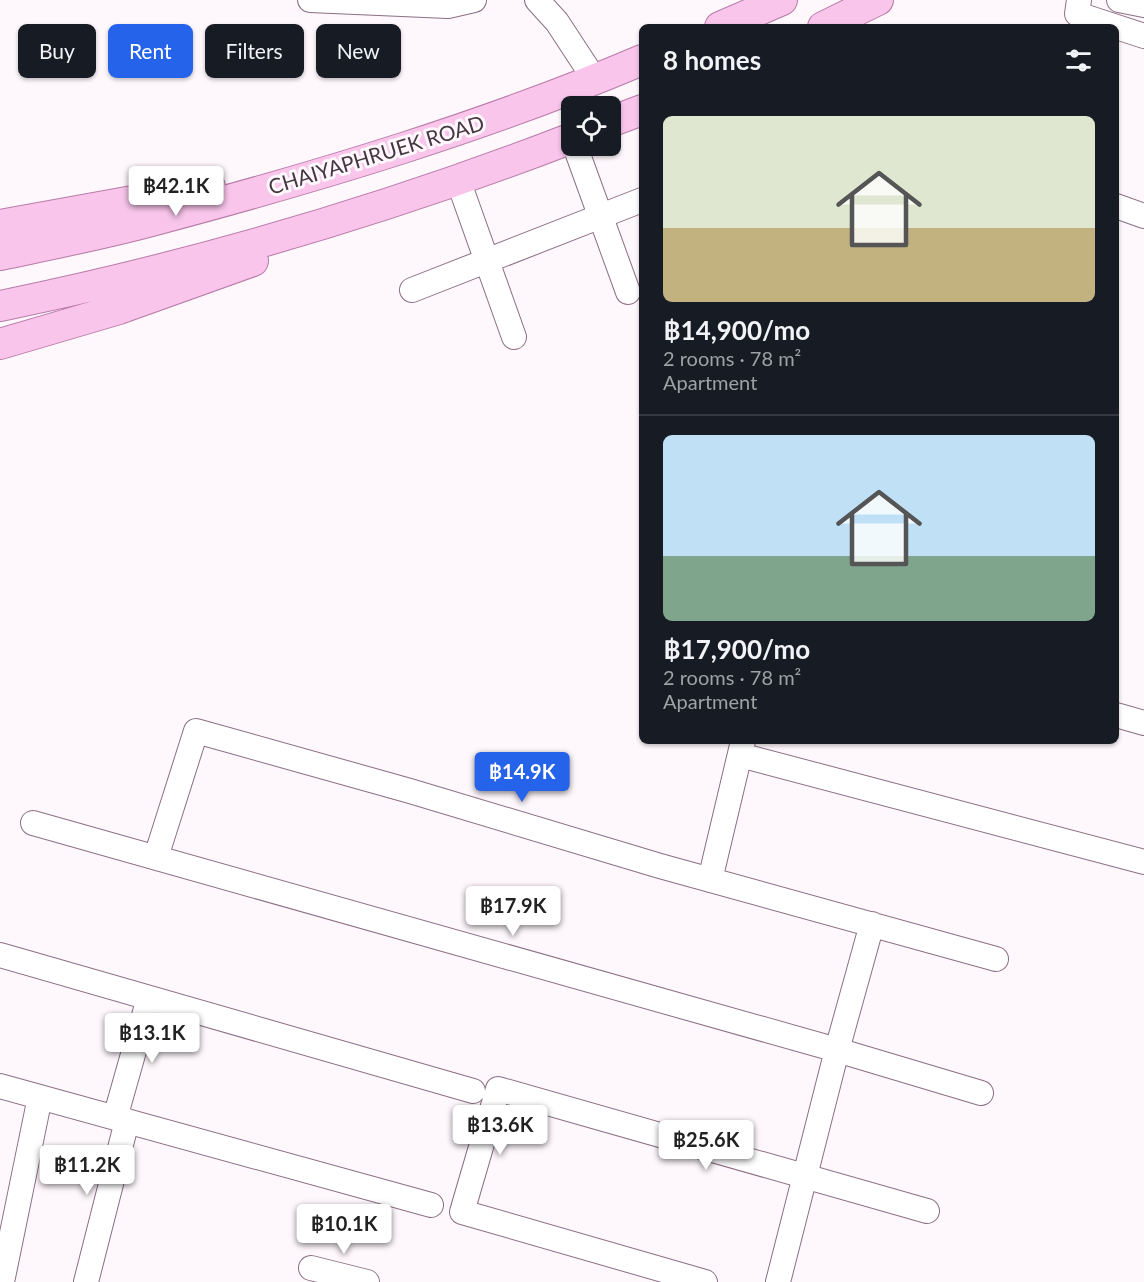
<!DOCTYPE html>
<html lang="en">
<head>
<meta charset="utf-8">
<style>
  :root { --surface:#171b24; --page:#242831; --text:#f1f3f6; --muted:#9ea1a6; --line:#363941; --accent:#2563eb }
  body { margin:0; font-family:Lato,sans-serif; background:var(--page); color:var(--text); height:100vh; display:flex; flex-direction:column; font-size:22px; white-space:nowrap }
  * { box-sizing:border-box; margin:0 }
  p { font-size:20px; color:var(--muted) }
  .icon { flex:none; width:33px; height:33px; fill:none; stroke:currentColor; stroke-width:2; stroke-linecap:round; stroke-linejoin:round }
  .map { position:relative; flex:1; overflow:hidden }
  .sheet { position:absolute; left:639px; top:24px; width:480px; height:720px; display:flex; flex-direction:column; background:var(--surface); border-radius:9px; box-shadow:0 2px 4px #0004 }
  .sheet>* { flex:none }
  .guide { position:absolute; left:18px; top:24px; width:531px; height:54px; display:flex; gap:12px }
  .buttons { position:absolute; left:561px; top:96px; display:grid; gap:12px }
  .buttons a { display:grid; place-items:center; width:60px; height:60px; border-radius:9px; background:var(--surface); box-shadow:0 2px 4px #0004; font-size:30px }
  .price { position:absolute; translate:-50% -51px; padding:0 14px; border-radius:6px; background:#fff; color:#222; font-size:20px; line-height:39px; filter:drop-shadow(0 2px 3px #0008) }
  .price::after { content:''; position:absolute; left:50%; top:36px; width:18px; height:14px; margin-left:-9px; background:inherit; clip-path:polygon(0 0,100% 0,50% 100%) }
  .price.on { background:var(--accent); color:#fff }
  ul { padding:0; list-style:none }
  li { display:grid; align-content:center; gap:12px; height:318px; padding:0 24px }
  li+li { border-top:2px solid var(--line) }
  li span { display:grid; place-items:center; height:186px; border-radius:9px; color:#555 }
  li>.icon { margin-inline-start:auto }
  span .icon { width:108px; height:108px; fill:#fffc; stroke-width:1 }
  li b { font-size:26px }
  h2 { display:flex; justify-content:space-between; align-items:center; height:72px; padding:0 24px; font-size:26px }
  .pill { padding:0 21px; border-radius:9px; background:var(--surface); box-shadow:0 2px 4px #0004; font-size:21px; line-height:54px }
  .pill.on { background:var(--accent); color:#fff }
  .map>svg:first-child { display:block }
</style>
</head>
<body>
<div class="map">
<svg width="1144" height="1282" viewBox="0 0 1144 1282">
  <rect width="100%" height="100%" fill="#fef7fc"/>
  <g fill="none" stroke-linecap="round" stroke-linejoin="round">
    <defs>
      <path id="minor" d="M310,0L448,6L474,0
        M537,0L557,22L595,80
        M1079,0L1077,14L1144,36
        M1119,0L1144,5
        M575,146L628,292
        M458,180L514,337
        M1116,206L1144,216
        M412,290L642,200
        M1116,715L1144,723
        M740,755L1144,862
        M33,823L837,1050L981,1093
        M156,857L196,731L410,791L660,866L996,959
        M710,880L743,741
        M0,955L473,1091
        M0,1086L431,1205
        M115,1118L149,998
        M311,1268L367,1282
        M2,1282L40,1097
        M86,1282L127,1121
        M705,1282L462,1212L498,1089L927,1211
        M778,1282L837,1050L872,924"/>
      <path id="major" d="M720,27L782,0
        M823,27L878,0
        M610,122L642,110
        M0,225L210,187
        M0,255C52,244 104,234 155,220C320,176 484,127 642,60
        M0,306C195,266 386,210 572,138
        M0,344L119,309L253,261"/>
    </defs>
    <use href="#minor" stroke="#8b6f83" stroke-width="26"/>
    <use href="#major" stroke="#b77aa7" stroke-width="32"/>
    <use href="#minor" stroke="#fff" stroke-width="24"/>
    <use href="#major" stroke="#f9c5eb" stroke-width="30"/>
  </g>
  <g text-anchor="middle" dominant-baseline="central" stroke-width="6" stroke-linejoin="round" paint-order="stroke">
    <g font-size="21" fill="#443840" stroke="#fef7fc">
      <text transform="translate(376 154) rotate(-17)">CHAIYAPHRUEK ROAD</text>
    </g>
  </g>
</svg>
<div class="buttons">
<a><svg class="icon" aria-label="locate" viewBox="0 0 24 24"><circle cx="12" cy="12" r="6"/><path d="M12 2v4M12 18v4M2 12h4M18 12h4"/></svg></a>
</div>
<b class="price" style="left:176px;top:217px">฿42.1K</b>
<b class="price on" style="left:522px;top:803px">฿14.9K</b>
<b class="price" style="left:513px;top:937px">฿17.9K</b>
<b class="price" style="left:152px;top:1064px">฿13.1K</b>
<b class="price" style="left:500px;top:1156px">฿13.6K</b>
<b class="price" style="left:706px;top:1171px">฿25.6K</b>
<b class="price" style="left:87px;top:1196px">฿11.2K</b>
<b class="price" style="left:344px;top:1255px">฿10.1K</b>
<div class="guide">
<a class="pill">Buy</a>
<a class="pill on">Rent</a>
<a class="pill">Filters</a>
<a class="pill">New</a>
</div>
<section class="sheet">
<h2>8 homes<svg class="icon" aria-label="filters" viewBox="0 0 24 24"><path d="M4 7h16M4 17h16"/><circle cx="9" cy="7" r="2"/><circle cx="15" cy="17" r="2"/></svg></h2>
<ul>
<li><span style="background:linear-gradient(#dfe7d0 60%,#c2b280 0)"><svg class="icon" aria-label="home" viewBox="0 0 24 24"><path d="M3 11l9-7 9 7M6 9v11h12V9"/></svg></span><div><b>฿14,900/mo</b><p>2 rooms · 78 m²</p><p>Apartment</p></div></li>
<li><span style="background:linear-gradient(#bfe0f5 65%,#7fa58c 0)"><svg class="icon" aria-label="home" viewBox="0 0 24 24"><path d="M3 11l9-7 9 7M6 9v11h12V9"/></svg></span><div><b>฿17,900/mo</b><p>2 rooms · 78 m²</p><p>Apartment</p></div></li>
</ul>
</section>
</div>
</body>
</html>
